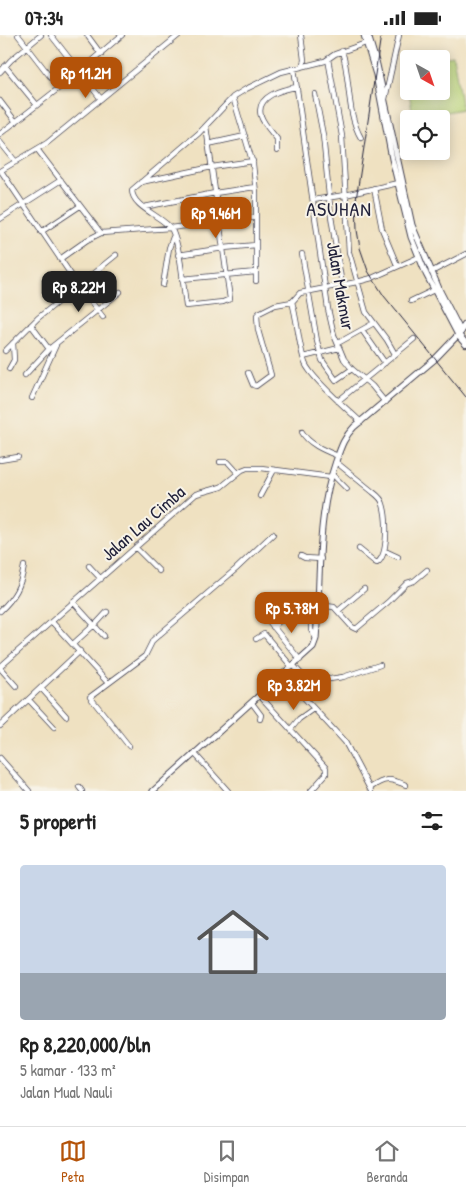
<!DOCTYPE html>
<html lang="id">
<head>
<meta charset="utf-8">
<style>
  :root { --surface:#fff; --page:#f2f2f2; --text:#222; --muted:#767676; --line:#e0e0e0; --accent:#b45309 }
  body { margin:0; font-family:"Patrick Hand",sans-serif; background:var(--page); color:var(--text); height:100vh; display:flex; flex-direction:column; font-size:19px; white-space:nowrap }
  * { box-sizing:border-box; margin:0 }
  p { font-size:16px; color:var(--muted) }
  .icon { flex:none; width:28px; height:28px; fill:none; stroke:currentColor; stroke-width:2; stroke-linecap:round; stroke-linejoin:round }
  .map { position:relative; height:756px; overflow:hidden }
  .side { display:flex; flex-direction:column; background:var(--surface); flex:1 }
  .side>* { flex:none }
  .needle { width:32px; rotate:140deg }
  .buttons { position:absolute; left:400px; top:15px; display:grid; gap:10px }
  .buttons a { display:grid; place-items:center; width:50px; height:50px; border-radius:5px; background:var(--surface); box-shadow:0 2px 12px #0003; font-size:25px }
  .price { position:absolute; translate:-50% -42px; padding:0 11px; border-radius:10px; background:var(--accent); color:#fff; font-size:16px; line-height:32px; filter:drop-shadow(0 1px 2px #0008) }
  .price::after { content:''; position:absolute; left:50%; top:30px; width:15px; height:11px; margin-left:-8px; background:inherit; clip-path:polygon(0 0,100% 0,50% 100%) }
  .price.current { background:#222; color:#fff }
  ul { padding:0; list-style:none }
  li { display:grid; align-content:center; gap:10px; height:265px; padding:0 20px }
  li+li { border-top:1px solid var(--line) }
  li span { display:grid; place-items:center; height:155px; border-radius:5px; color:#555 }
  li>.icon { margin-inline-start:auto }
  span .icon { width:90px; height:90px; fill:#fffc; stroke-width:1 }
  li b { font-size:21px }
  h2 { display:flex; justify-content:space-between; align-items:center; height:60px; padding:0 20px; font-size:21px }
  .status { display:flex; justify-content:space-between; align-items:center; height:35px; padding:0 25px; background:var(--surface); direction:ltr }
  .status svg { height:14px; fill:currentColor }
  .menu { display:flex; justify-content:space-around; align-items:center; height:70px; border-top:1px solid var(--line); background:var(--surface); font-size:14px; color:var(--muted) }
  .menu a { display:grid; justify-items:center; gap:2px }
  .menu .current { color:var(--accent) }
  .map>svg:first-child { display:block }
</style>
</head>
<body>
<div class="status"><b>07:34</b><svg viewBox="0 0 49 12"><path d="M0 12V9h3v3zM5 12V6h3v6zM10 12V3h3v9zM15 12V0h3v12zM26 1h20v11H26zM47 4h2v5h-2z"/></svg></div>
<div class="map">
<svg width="466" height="756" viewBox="0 0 466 756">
  <rect width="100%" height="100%" fill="#f7f3e8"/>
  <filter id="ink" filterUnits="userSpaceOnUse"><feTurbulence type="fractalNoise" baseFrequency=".02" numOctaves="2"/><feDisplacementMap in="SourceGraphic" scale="10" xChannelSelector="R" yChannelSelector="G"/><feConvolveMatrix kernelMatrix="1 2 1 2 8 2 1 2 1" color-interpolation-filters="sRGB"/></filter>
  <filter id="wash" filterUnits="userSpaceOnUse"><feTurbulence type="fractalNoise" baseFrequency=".0096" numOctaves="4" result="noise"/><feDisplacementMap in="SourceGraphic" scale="20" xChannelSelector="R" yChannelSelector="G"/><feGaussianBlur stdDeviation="1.12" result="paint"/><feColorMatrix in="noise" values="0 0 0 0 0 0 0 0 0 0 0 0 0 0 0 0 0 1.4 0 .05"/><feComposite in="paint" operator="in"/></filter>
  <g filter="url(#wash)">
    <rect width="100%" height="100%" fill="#efe1c1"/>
    <path fill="#b7d177" stroke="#6c7a59" d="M453,21L462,74L413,84L409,56H441V24H437Z"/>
  </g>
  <g filter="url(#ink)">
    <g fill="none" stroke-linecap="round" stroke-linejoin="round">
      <defs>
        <path id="minor" d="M18,0L59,53
          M51,0L101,64
          M87,0L101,19
          M301,0L304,25L302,32
          M342,16C351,44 346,77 361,103
          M328,24L342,101L349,217L366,277L387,305L395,319
          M5,31L37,70
          M294,33L328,274L334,300L344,324L352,334L372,351L385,367
          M0,37L11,25L41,0
          M315,59L323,100L331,181L342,250
          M233,62L253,129L256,158V246
          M385,64L399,0
          M0,66L16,87
          M206,91L230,264L223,267L186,271C183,250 181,214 172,195C165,182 132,173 132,155L199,98L233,62L246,54L281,37L325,26L335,19L366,8
          M0,99L59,53L122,0
          M0,107L16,127
          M208,109L245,101
          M37,114L101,198
          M277,116V104C272,97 264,90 261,81C255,61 283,54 297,52
          M0,136L47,108L179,0
          M1,136L78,250L103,282
          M141,147L212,132L253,126
          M374,153L382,194L397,230
          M313,165L345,160L398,148
          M144,172L215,158L255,152
          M0,184L61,145
          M41,197L80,171
          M302,219L317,306L322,325L336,345L352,334
          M178,220L224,213L256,210
          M60,224L87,205L101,198L170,193L256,182
          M431,237L466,219
          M182,244L256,237
          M163,250L169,213L173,202
          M411,266L434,255
          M31,290L49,314
          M362,295L385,328
          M338,308L374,288
          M5,316L38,283L116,220
          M303,322L339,313
          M9,334L14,325L13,308
          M248,338L253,350L256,351L271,340L258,295L257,280L259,278L275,270L292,267
          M25,340L49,314L120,257
          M32,363L56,310
          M338,366L414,304
          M361,387C348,375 310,342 305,328C298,308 298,287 292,267L300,258L357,247L372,243L419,222
          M302,397C308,409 326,416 338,421
          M0,425L18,422
          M220,427H228L238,438
          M336,427L373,457C377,460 382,464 383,469C387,482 389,520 377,528L375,527L359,514
          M332,439L347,454
          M260,461L274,435
          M136,513L159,536
          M385,516L398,522
          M301,521L305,523L321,524
          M89,531L101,544
          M318,570L334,572L352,592L356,594L388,567L407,548L414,546L427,535
          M0,576C15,562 21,551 24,531
          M338,576L364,554
          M311,582V595L316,603
          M268,585L300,625
          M52,587L108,648
          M93,589L104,601
          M95,590L107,577
          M273,592L283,583L290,581
          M256,604L264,599L292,632
          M73,609L94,590L74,568
          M294,631L308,646L310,647L343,642L380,630
          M0,632L196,459L221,452L242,435L247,433H261L331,442
          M0,633L16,651
          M283,640L345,707L371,756
          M41,653L66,681
          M260,661L326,733V739L311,756
          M29,665L54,692
          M252,668L261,680L260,684
          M0,691L80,616
          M291,694L299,684L313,674
          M129,711L90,662L145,621L153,605L236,534L273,499
          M195,719L228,756
          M0,723L29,756
          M79,752L82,756
          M370,753C385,743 389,743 406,750"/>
        <path id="major" d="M368,0L377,30L412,190L440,256L461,297
          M153,756L313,612L316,604C321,545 316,485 335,429C340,415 343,403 354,392L435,324L458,300L426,239L411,202L392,124L376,40L364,0"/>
        <path id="highway" d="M466,289L458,300L466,309"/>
      </defs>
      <use href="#minor" stroke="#413f4f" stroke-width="6"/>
      <use href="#major" stroke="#413f4f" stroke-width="7"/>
      <use href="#highway" stroke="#413f4f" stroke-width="8"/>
      <use href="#minor" stroke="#fff" stroke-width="4.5"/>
      <use href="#major" stroke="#fff" stroke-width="5"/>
      <use href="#highway" stroke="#fff" stroke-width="6"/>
      <path stroke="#22223b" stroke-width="1" d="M381,0L356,165L357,195L360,213L368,236L384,261L466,362"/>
    </g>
  </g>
  <g text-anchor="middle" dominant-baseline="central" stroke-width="4" stroke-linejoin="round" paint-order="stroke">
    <g font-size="18" fill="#22223b" stroke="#f7f3e8">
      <text transform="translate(341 251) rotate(80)">Jalan Makmur</text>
      <text transform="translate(143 488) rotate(-41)">Jalan Lau Cimba</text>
    </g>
    <g font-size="20" letter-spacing="1" fill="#22223b" stroke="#f7f3e8">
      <text x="339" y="173">ASUHAN</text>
    </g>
  </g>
</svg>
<div class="buttons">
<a><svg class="needle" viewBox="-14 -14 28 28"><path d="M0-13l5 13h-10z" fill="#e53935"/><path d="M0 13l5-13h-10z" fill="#767676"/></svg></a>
<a><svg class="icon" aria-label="locate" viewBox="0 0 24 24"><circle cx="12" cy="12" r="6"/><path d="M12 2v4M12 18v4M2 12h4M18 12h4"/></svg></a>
</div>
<b class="price" style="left:86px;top:64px">Rp 11.2M</b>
<b class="price" style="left:216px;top:204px">Rp 9.46M</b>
<b class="price current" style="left:79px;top:278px">Rp 8.22M</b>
<b class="price" style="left:292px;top:599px">Rp 5.78M</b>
<b class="price" style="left:294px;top:676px">Rp 3.82M</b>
</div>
<section class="side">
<h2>5 properti<svg class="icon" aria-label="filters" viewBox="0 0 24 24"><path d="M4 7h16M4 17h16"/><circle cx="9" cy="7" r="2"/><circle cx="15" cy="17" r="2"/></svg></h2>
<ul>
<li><span style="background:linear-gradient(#c9d6e8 70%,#9aa5b1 0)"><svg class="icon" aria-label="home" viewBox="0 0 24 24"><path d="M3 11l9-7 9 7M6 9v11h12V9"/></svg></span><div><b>Rp 8,220,000/bln</b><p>5 kamar · 133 m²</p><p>Jalan Mual Nauli</p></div></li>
</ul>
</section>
<nav class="menu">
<a class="current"><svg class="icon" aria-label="map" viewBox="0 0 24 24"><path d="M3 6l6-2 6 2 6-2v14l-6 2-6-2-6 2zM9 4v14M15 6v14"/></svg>Peta</a>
<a><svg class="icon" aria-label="saved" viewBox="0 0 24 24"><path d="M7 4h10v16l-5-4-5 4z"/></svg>Disimpan</a>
<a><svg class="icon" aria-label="home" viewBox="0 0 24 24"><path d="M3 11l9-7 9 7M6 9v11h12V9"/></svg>Beranda</a>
</nav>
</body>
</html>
